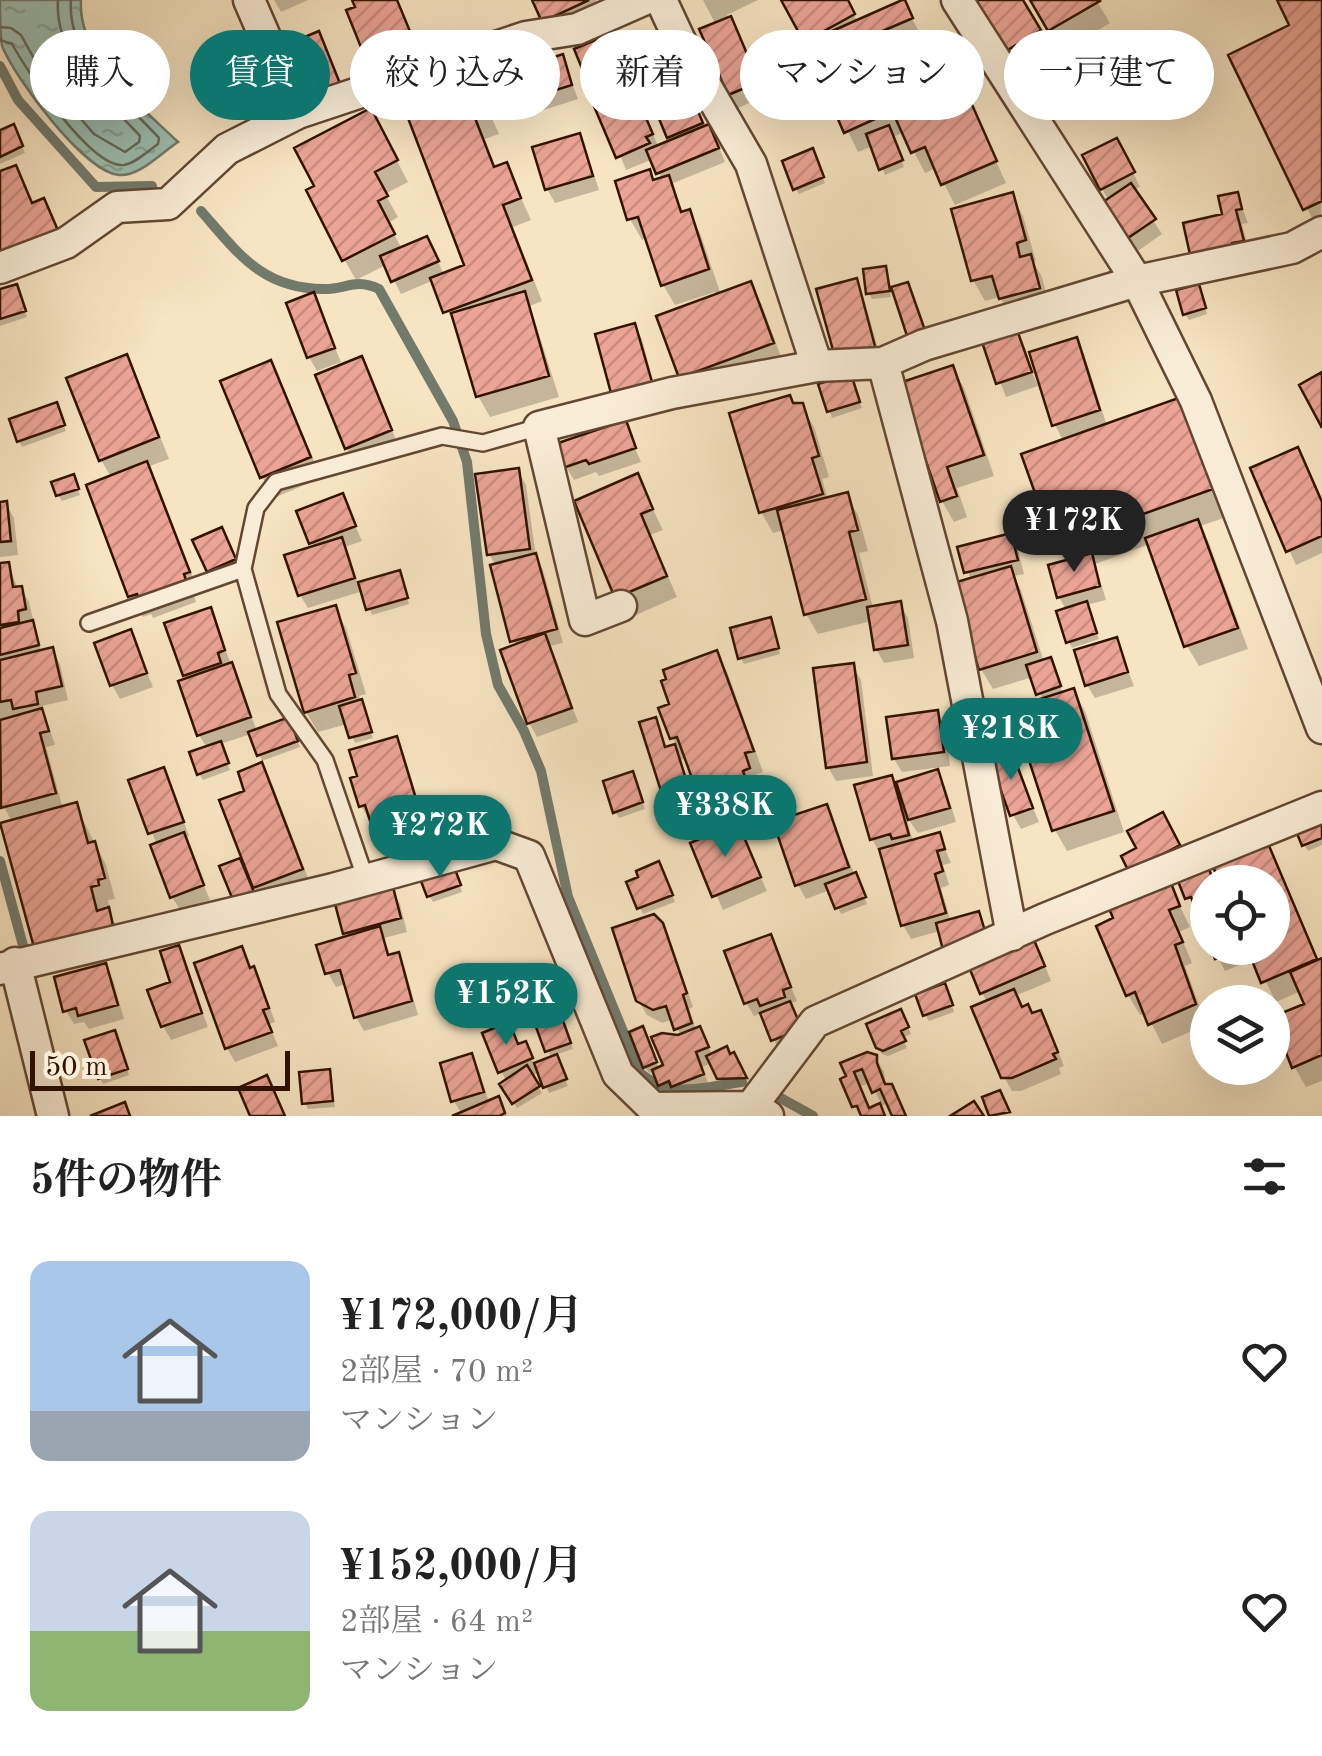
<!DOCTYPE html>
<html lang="ja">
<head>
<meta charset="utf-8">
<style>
  :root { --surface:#fff; --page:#f2f2f2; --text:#222; --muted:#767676; --accent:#0f766e }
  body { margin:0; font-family:"Old Standard TT","Noto Serif JP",serif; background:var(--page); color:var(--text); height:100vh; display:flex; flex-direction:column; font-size:38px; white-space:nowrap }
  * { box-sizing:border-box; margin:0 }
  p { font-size:32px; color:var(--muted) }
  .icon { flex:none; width:55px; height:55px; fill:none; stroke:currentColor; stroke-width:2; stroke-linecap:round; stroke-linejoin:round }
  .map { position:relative; height:1116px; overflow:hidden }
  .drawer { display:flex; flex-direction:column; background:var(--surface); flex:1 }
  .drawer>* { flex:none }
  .hud { position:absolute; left:30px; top:30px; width:1262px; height:90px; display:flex; gap:20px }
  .buttons { position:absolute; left:1190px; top:865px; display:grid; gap:20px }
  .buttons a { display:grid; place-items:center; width:100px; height:100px; border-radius:50%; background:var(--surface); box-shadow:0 10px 40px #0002; font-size:50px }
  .scale { position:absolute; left:30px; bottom:25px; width:260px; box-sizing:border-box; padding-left:10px; border:5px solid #321301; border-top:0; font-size:28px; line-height:35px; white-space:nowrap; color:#321301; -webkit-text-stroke:8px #faedd7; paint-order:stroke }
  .price { position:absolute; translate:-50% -85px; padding:0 22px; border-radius:35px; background:var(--accent); color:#fff; font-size:32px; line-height:65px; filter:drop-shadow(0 2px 5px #0008) }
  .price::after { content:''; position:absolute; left:50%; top:60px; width:30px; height:22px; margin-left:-15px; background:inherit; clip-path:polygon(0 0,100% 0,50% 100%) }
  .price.current { background:#222; color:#fff }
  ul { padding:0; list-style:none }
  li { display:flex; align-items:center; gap:30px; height:250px; padding:0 30px }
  li span { display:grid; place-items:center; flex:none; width:280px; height:200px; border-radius:20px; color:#555 }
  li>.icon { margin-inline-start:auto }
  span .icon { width:120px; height:120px; fill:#fffc; stroke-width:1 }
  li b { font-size:42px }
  h2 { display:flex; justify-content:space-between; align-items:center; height:120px; padding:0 30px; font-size:42px }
  .chip { padding:0 35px; border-radius:45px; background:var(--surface); box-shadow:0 10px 40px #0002; font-size:35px; line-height:90px }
  .chip.current { background:var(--accent); color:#fff }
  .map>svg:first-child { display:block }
</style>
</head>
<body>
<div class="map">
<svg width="1322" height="1116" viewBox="0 0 1322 1116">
  <defs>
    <pattern id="water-ripples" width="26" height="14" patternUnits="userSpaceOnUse" patternTransform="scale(2.5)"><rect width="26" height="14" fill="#9dbfb1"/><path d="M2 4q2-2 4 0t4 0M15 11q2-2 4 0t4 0" fill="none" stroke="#88a396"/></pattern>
    <pattern id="building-hatch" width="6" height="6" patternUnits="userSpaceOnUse" patternTransform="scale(2.5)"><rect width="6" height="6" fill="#eba495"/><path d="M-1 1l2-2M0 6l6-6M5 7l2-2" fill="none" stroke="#ca8c7f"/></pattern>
  </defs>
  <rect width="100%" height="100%" fill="#f7e4c2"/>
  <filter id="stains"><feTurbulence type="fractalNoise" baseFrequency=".002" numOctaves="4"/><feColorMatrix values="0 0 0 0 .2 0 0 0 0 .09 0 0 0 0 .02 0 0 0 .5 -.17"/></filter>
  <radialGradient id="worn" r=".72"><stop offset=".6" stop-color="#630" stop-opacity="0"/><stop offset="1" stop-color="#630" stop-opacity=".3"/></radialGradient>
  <path fill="url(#water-ripples)" stroke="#727a6b" stroke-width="2.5" d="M0,0H81C77,57 141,106 178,142C161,153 139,177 119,175C84,172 15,78 2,46C0,33 0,14 0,0Z"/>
  <path fill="#0003" fill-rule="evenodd" d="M274,0H308L281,12Z
    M534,0H596L605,19L556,41Z
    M703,0H758L727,15L765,96L738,108L702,31L716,25Z
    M784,0H845L858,22L903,2L923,39L888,55L901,84L889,90L900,115L922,105L945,49L1006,183L955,205L936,168L925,173L904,132L893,137L904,167L885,175L873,146L858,152Z
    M979,0H1020L1047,45L1016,63Z
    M1032,0H1096L1110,23L1062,51Z
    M1280,0H1322L1321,236L1231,56L1292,26Z
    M663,31L678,65L653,76L649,70Z
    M609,37L659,148L673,142L670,137L691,95L705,128L716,140L725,162L671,184L684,214L688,212L700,233L721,295L750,284L762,305L784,365L681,377L717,296L715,292L675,305L663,285L647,238L642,240L630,219L649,172L655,182L662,180L653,159L626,170L578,50Z
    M562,57L578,99L525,116L517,102Z
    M471,72L499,134L485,139L496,168L506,165L531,220L513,227L542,301L530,306L559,397L490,417L478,396L458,333L434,280L401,294L386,265L356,280L344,259L382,132L408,182L385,194L398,217L388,223L402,249L434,252L444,275L468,267Z
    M0,133H16L25,153L0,164Z
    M578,136L586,150L599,190L555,203L547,189Z
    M1124,154L1140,187L1133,190L1162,234L1135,253L1111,218L1109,201L1102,189Z
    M815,157L825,183L799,194L796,189Z
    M1237,194L1248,223L1242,224L1250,254L1202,272Z
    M1011,195L1023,216L1036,261L1033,262L1042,277L1050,309L1013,319L1000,297L985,301L973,280Z
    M885,269L891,297L872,299L869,293Z
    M855,281L863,295L882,364L848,373L862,408L832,418L821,386L848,377L838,360L819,291Z
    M0,292L19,293L27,317L0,326Z
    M1201,293L1207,314L1189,320L1185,314Z
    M313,295L341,362L317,371L309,357Z
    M634,326L642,339L657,396L621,406L613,392Z
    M1015,330L1038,386L1006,397L984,340Z
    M1076,340L1084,354L1107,426L1179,400L1227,517L1200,526L1209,543L1248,649L1199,666L1187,646L1150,544L1095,564L1106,600L1086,605L1099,639L1072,648L1069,642L1066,610L1059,597L1067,563L1056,545L1064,442L1055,425Z
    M125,357L137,378L169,459L147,467L158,485L199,593L194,596L196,602L153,618L151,614L143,617L131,596L89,486L111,477L101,460Z
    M361,359L398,444L355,462L347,448Z
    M270,363L282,384L321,478L274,498L262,477Z
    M952,368L964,388L994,476L957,488L967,517L954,522L942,501Z
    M793,405L801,406L814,427L829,477L822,479L828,500L846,495L858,515L868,551L859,553L873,608L900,604L908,618L914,658L884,663L876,649L872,621L818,634L806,614L784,530L773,533L761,512Z
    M59,411L66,431L22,447L19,441Z
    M624,423L641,462L599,476L596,472L574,480L566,467Z
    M1253,469L1322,503V553L1296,565Z
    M518,471L526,485L536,557L543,570L563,643L550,646L578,722L537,737L529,723L516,647L496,566L489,554Z
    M637,477L663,530L650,535L677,597L629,618L577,502Z
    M76,484L80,495L62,501L58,495Z
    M342,496L362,541L345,547L358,584L398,573L409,604L372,615L363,591L308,608L300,595L314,548L299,512Z
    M6,504L14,518L18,555L0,557V505Z
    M224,536L238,565L212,577L209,571Z
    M1010,536L1018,550L1024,574L1014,576L1021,590L1044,662L1053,666L1063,694L1073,691L1085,711L1124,832L1067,851L1055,830L1043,700L1033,677L993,689L981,669L971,580L960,548Z
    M8,564L18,589L21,588L29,602L41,653L52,650L60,664L68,700L42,706L55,745L46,747L63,809L75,805L106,865L115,899L108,900L109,906H105L119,931L124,951L12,822L4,807L0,795V566Z
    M334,608L346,628L366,694L359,696L373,738L355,743L347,724L318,732L306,712Z
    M210,610L257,731L292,726L300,747L262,761L251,734L220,744L230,770L203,780L199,774L207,748L199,735L185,675Z
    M770,620L780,654L744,664L741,658Z
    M130,632L153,687L120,699L112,685Z
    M1116,640L1134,686L1095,698L1087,685Z
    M716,653L728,674L763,772L755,775L760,790L753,792L756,802L732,810L730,806L719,810L713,799L708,801L687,758L681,760L699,816L677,823L669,809L655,720L667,749L677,746L672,738L673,706Z
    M853,666L861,680L873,776L836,781L828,767Z
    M937,713L945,727L950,766L902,772L894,759Z
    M396,739L403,752L426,826L382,840L372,819H369L361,806Z
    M1010,752L1039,822L1021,829L1013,815Z
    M261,766L273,786L313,891L267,908L255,887L247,792Z
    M162,770L170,784L189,836L184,838L210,900L180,910L172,897L157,845L132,782Z
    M937,772L945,786L956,822L918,833L906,816L913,842L939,835L951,863L943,865L949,885L941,888L951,922L978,914L989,944L940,931L911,939L903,925L883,852L880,853L872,839L891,778L895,785Z
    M635,780L645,809L619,818L616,812Z
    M826,807L867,904L841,914L830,890L806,899L798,885Z
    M737,826L767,891L723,910L693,844Z
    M1322,827V845L1308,851L1304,845Z
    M1266,844L1319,962L1322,961V1081L1306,1087L1294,1066L1307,1005L1301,991L1276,1002L1249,948H1272V882H1222L1215,865Z
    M662,870L675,902L643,914L629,883Z
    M456,873L462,892L433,902L429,896Z
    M1168,881L1190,927L1179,932L1192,963L1185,966L1206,1025L1162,1044L1146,1013L1140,1015L1128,995Z
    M392,890L400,904L407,932L384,938L391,957L397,955L405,969L418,1015L364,1031L356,1017L346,984L336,987L328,973L348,938L346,933Z
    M661,924L670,940L693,1007L689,1009L696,1030L707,1043L712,1055H733L747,1083L723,1085L712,1063L702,1067L710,1088L681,1100L668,1098L655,1070L649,1073L645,1067L646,1035L659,1070L666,1067L682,1038L673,1019L662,1023L647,1015L638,1000Z
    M770,937L797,1001L789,1004L803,1036L777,1046L762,1013L754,1016L746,1003Z
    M178,948L208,1027L171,1040L163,1026Z
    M1213,948H1239L1245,963L1225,971Z
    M241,949L261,983L275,1022L269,1024L278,1046L235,1062L227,1048Z
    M1041,956L1051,981L1015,996L1022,1010L1048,1027L1064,1066L1059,1068L1061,1074L1021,1091H1012L1004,1077L988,1003L982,993Z
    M105,966L113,980L124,1019L89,1029L84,1022L74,1024L66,1011Z
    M948,992L954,1012L929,1021L925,1015Z
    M560,1013L573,1049L555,1055L568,1086L549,1093L540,1072L531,1076L542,1093L517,1108L502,1084L507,1082L501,1071L508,1025L519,1047L536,1065L552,1058L548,1051Z
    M904,1018L911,1034L902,1038L907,1048L888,1056L882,1054L878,1047Z
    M117,1039L129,1075L103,1084L100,1078Z
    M471,1056L479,1070L489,1103L497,1099L507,1116H458L462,1115L454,1101Z
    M876,1058L884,1072L886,1086L905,1116H894L889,1103L879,1107L884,1116H860L855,1106L844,1064ZM870,1082L882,1105L870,1110L860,1087Z
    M329,1072L335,1107L308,1109L305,1103Z"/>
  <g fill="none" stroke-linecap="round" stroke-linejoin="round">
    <path stroke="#686959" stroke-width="2.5" d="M0,27L11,28L21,35L43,75L94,134L125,152L139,142L140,136C105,98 54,57 58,0
      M0,40L12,44C27,71 91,169 124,165C136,163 148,151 158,144L159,138C125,100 66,58 71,0"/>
    <path stroke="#727a6b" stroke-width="10" d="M0,66L18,100L96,187L152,186
      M201,211C238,253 262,289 324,289C347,289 355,278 379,289L453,421L467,462L486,634L498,685L524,731L541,771L568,897L640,1073C672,1100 703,1087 742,1082
      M0,861L27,960
      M775,1095L813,1116"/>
  </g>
  <path fill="url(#building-hatch)" stroke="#321301" stroke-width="2.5" d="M352,0H397L419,53L409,57L413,67L375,82L346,10L355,7Z
    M532,0H589L542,22Z
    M781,0H848L855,14L804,42Z
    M902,0H905L913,18L878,33L892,63L879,68L897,109L844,133L805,43Z
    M976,0H1023L1041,30L1006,51Z
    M1030,0H1099L1100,1L1048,31Z
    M1277,0H1322V201L1303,210L1228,55L1289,25Z
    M731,16L759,82L728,95L699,29Z
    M664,28L677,59L647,71L635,40Z
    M319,31L343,91L306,105L289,61L300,56L295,41Z
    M610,34L631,86L595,100L574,49Z
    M946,46L997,161L941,185L925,147L911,153L894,115L919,104L903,66Z
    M563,54L572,85L515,103L506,72Z
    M472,69L489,113L475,118L494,167L507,162L521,198L503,205L532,280L443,313L430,278L464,265L400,97Z
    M684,78L703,123L667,138L648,92Z
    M627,89L630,97L636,95L653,134L646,137L650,143L616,158L593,104Z
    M371,108L398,160L375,172L388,196L378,201L395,234L342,261L306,190L314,186L294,148Z
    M14,124L23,146L0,157V130Z
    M709,124L719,148L656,174L646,150Z
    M889,125L903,160L879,170L866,134Z
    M580,133L593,176L545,190L532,147Z
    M1117,138L1135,172L1100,190L1082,155Z
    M813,148L824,177L793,190L782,161Z
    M16,165L32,203L44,198L60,235L0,261V171Z
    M650,169L653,180L669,175L681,212L690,209L709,269L661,286L638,217L627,220L615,181Z
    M1131,183L1156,219L1125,240L1100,204Z
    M1013,192L1026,240L1017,243L1020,257L1031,254L1040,288L999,299L992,276L971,281L951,209Z
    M1238,192L1242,209L1236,210L1244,241L1232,243L1233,249L1191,259L1183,223L1222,214L1218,196Z
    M427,236L439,261L391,282L380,256Z
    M886,266L890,291L866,294L863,269Z
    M857,278L876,350L836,361L816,289Z
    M751,281L774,343L679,378L656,316Z
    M908,282L927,336L909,342L891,287Z
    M17,284L26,311L0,319V289Z
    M1199,284L1206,308L1183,315L1176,290Z
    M525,291L549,376L476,397L451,313Z
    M314,292L335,348L307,358L286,303Z
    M635,323L652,382L611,393L595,334Z
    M1016,327L1032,372L996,384L981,339Z
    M1077,337L1100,410L1052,426L1029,352Z
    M127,354L159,437L99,461L66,378Z
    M362,356L392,430L345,449L315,375Z
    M271,360L311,457L260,478L220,381Z
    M953,365L984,455L947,467L957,496L940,502L899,383Z
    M1322,372V428L1299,385Z
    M851,374L860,402L827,412L818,384Z
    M790,395L793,403H803L819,456L812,458L823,494L759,513L729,413Z
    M1181,397L1213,489L1054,546L1021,454Z
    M57,402L65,425L17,442L9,419Z
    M626,420L636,448L589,464L586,460L563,468L555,444Z
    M1298,447L1322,502V536L1286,552L1250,468Z
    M147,461L190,572L184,574L186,580L139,599L137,594L128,597L86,485Z
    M519,468L530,549L487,555L475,474Z
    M638,473L653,509L641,514L667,576L615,598L574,501Z
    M74,474L79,489L56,496L51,482Z
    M848,492L858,530L849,532L866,599L804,615L777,510Z
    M343,493L356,526L309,544L296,511Z
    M7,501L11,541L0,542V502Z
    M1198,519L1238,628L1184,647L1145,538Z
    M222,527L236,559L207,572L192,540Z
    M1011,533L1018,560L964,573L957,547Z
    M342,537L355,578L298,596L284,555Z
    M536,553L557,629L510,642L490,565Z
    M1092,553L1100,586L1057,598L1048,565Z
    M9,562L13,587L22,586L26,609L18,611L19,622L0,625V563Z
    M1011,566L1037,652L979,670L953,583Z
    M400,570L408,598L366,610L358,582Z
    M901,601L908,645L874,650L867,607Z
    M1087,601L1097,633L1066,643L1056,611Z
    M336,605L356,673L349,675L355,697L304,713L277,622Z
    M211,607L225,650L218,653L221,663L183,676L164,623Z
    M771,617L779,648L738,659L730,628Z
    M33,620L39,645L0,655V628Z
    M131,629L147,673L110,686L94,643Z
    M545,633L572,708L527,724L500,650Z
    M1117,637L1128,672L1085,686L1074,650Z
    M53,647L62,686L36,692L38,704L13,709L11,700L0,702V660Z
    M717,650L754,751L745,753L750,768L743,771L746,780L718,790L716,786L705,790L701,778L693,781L677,737L670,739L658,708L669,704L661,681L666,679L663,670Z
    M1051,657L1061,686L1036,695L1026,665Z
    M232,662L251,717L197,736L178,681Z
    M854,663L867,762L826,768L813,668Z
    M1074,688L1114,811L1052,831L1012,708Z
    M362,699L372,732L349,738L339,706Z
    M42,708L49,731L40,733L56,793L1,808L0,720Z
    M938,710L944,752L892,759L886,717Z
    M289,717L298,741L257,756L248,732Z
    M656,717L665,747L675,744L693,802L667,810L639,722Z
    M397,736L420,812L372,827L365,805L359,807L350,778L357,776L349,750Z
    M221,741L229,763L197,775L189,752Z
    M1011,749L1033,808L1010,816L989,757Z
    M262,762L303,869L253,888L219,800L244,791L238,772Z
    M164,767L184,822L148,834L128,780Z
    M938,769L950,808L908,820L896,782Z
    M633,771L643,802L613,813L603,781Z
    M892,775L909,835L892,839L890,834L870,840L854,785Z
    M77,802L88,843L95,841L105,878L98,880L99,885L91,887L97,911L109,907L114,930L35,951L0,823Z
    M827,804L849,867L795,886L773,822Z
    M1163,812L1180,845L1129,872L1121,856L1136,848L1127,831Z
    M1322,821V838L1302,846L1296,831Z
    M738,823L761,877L712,897L690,843Z
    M184,832L204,885L170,898L150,845Z
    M940,832L945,849L937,851L943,871L935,874L946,913L901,926L879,849Z
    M410,837L416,855L391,863L385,845Z
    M1267,841L1317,959L1261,983L1247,948H1272V882H1219L1212,864Z
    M240,858L256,897L235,905L219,866Z
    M659,861L673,895L637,909L626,882L638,877L636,871Z
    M453,864L461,885L427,897L419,876Z
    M1207,864L1214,882H1208V939L1191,897L1185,899L1176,876Z
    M856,872L866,897L835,909L825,884Z
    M1169,878L1180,906L1169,910L1183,942L1175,945L1196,1004L1148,1025L1135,992L1126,996L1096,926L1113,918L1107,904Z
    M393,887L401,918L343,934L335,904Z
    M979,911L987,938L943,950L936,923Z
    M654,914L663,923L687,993L683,995L692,1023L674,1030L666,1006L653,1010L636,1001L612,928Z
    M380,926L388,955L399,952L412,1001L354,1018L340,970L325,974L316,945Z
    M771,934L791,987L783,990L785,997L760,1006L757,999L744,1004L724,951Z
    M1034,940L1045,966L980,994L969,967Z
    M179,945L202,1013L161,1027L147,990L170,982L160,951Z
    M242,946L250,968L254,966L269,1008L263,1010L272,1032L225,1049L194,963Z
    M1211,948H1239L1240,949L1215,959Z
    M1322,958V1055L1292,1068L1272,1017L1304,1004L1290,972Z
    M106,963L118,1005L78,1016L76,1008L63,1012L54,977Z
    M945,983L953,1005L923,1016L915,994Z
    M1014,989L1022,1007L1028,1004L1032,1013L1041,1010L1058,1052L1053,1054L1056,1059L1012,1078H1001L971,1007Z
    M790,1001L802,1029L771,1041L760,1013Z
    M557,1004L571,1043L545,1052L531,1013Z
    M901,1009L909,1027L901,1031L906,1041L883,1051L876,1048L866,1024Z
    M509,1022L518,1044L526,1041L533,1058L498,1073L482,1033Z
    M643,1026L657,1062L643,1068L629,1032Z
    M700,1026L709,1047L696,1052L704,1074L671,1087L669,1081L658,1086L652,1070L663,1065L651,1037L662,1033L678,1035Z
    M115,1030L128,1069L98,1079L84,1040Z
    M727,1046L730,1054L734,1052L747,1078L717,1079L706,1056Z
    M867,1052L877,1055V1063L885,1084H892L906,1116H892L880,1089L872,1093L862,1069L854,1072L869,1108L880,1103L885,1116H861L857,1106L852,1107L840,1079L846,1076L840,1063Z
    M472,1053L484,1092L451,1102L440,1063Z
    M557,1054L567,1079L543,1088L534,1063Z
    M527,1065L540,1086L512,1104L499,1084Z
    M330,1069L333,1101L302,1104L299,1072Z
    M267,1075L285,1116H250L238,1088Z
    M1000,1090L1010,1112L989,1116L982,1097Z
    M499,1096L505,1113L499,1116H452Z
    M974,1101L984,1116H950Z
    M125,1102L130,1116H90Z"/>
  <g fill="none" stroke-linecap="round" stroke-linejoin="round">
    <defs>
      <path id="lane" d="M89,623L243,569
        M366,880L325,760L278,694L243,569L256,508L276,482L442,436L483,443L539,427"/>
      <path id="street" d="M249,0L298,113
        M957,0L1137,281L1196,401L1322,728
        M0,268L66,243L117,207L168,204L227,149L298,113L526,37L577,29L643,0
        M817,366L883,363
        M621,606L585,620L539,427L672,393L817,366L751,164L683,47L661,0
        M1012,935L952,621L883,363L924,345L1137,281L1292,248L1322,232
        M15,963L53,1116
        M0,969L333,889L496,844L529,856L618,1074L653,1108L751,1107L768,1116
        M751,1107L815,1022L1045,919L1322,807"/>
    </defs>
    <use href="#lane" stroke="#634731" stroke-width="20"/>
    <use href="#street" stroke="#634731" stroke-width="35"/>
    <use href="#lane" stroke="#faedd7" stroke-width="15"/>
    <use href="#street" stroke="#faedd7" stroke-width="30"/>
  </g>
  <rect width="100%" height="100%" filter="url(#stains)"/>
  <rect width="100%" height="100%" fill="url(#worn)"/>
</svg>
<div class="buttons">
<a><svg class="icon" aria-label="locate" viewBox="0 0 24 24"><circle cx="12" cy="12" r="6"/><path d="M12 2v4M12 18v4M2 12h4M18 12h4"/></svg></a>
<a><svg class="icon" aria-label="layers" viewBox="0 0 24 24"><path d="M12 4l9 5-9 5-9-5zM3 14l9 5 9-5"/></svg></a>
</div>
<div class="scale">50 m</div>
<b class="price current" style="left:1074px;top:575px">¥172K</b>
<b class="price" style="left:1011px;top:783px">¥218K</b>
<b class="price" style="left:725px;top:860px">¥338K</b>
<b class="price" style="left:440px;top:880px">¥272K</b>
<b class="price" style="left:506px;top:1048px">¥152K</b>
<div class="hud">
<a class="chip">購入</a>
<a class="chip current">賃貸</a>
<a class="chip">絞り込み</a>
<a class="chip">新着</a>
<a class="chip">マンション</a>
<a class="chip">一戸建て</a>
</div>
</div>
<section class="drawer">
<h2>5件の物件<svg class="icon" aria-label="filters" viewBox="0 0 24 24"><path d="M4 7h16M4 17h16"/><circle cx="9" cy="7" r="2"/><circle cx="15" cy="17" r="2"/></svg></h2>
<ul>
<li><span style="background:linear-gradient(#a9c7e8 75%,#9aa5b1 0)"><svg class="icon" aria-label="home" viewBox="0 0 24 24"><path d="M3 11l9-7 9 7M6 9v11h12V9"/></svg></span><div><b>¥172,000/月</b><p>2部屋 · 70 m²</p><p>マンション</p></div><svg class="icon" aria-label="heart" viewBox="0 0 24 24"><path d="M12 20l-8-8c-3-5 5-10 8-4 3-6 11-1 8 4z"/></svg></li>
<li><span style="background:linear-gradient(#c9d6e8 60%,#8fb573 0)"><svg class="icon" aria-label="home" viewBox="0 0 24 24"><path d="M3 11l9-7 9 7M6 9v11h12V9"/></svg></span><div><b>¥152,000/月</b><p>2部屋 · 64 m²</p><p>マンション</p></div><svg class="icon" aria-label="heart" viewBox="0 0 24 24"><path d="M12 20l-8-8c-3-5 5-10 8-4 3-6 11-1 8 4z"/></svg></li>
</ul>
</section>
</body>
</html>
